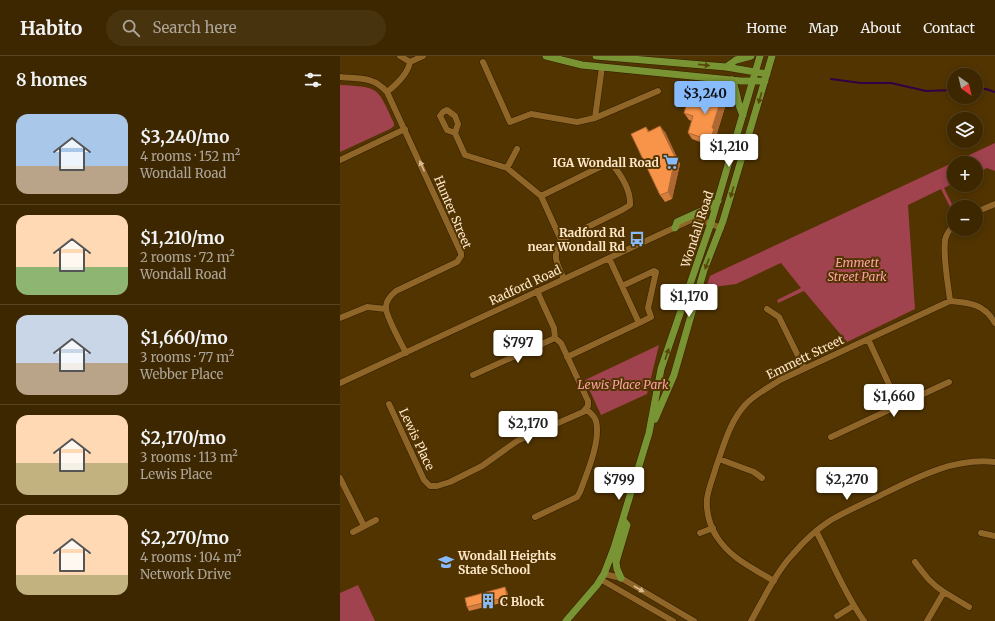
<!DOCTYPE html>
<html lang="en">
<head>
<meta charset="utf-8">
<style>
  :root { --surface:#3d2700; --page:#48330f; --text:#f1f3f6; --muted:#ada599; --line:#564422; --accent:#87bbfb }
  body { margin:0; font-family:Merriweather,serif; background:var(--page); color:var(--text); height:100vh; display:flex; flex-direction:column; font-size:15px; white-space:nowrap }
  * { box-sizing:border-box; margin:0 }
  p { font-size:13px; color:var(--muted) }
  .icon { flex:none; width:22px; height:22px; fill:none; stroke:currentColor; stroke-width:2; stroke-linecap:round; stroke-linejoin:round }
  .map { position:relative; flex:1; overflow:hidden }
  .panel { display:flex; flex-direction:column; background:var(--surface); width:340px }
  .panel>* { flex:none }
  .needle { width:26px; rotate:146deg }
  .controls { position:absolute; left:607px; top:12px; display:grid; gap:8px }
  .controls a { display:grid; place-items:center; width:36px; height:36px; border-radius:50%; background:var(--surface); box-shadow:0 2px 10px #0003,0 0 0 1px var(--line); font-size:20px }
  .price { position:absolute; translate:-50% -34px; padding:0 9px; border-radius:4px; background:#fff; color:#222; font-size:13px; line-height:26px; filter:drop-shadow(0 1px 2px #0008) }
  .price::after { content:''; position:absolute; left:50%; top:24px; width:12px; height:9px; margin-left:-6px; background:inherit; clip-path:polygon(0 0,100% 0,50% 100%) }
  .price.selected { background:var(--accent); color:#111 }
  ul { padding:0; list-style:none }
  li { display:flex; align-items:center; gap:12px; height:100px; padding:0 16px }
  li+li { border-top:1px solid var(--line) }
  li span { display:grid; place-items:center; flex:none; width:112px; height:80px; border-radius:12px; color:#555 }
  li>.icon { margin-inline-start:auto }
  span .icon { width:48px; height:48px; fill:#fffc; stroke-width:1 }
  li b { font-size:17px }
  h2 { display:flex; justify-content:space-between; align-items:center; height:48px; padding:0 16px; font-size:17px }
  header { display:flex; align-items:center; gap:24px; box-sizing:border-box; height:56px; padding:0 20px; background:var(--surface); border-bottom:1px solid var(--line) }
  header strong { font-size:19px }
  nav { display:flex; gap:22px; margin-inline-start:auto; font-size:14px }
  .search { width:280px; height:36px; background:var(--page); display:flex; align-items:center; gap:10px; box-sizing:border-box; padding:0 14px; border-radius:22px; color:var(--muted); font-size:15px }
  main { display:flex; flex:1; min-height:0 }
  .map>svg:first-child { display:block }
</style>
</head>
<body>
<header>
<strong>Habito</strong>
<div class="search"><svg class="icon" aria-label="search" viewBox="0 0 24 24"><circle cx="10" cy="10" r="6"/><path d="M15 15l6 6"/></svg>Search here</div>
<nav><a>Home</a><a>Map</a><a>About</a><a>Contact</a></nav>
</header>
<main>
<section class="panel">
<h2>8 homes<svg class="icon" aria-label="filters" viewBox="0 0 24 24"><path d="M4 7h16M4 17h16"/><circle cx="9" cy="7" r="2"/><circle cx="15" cy="17" r="2"/></svg></h2>
<ul>
<li><span style="background:linear-gradient(#a9c7e8 65%,#b9a48a 0)"><svg class="icon" aria-label="home" viewBox="0 0 24 24"><path d="M3 11l9-7 9 7M6 9v11h12V9"/></svg></span><div><b>$3,240/mo</b><p>4 rooms · 152 m²</p><p>Wondall Road</p></div></li>
<li><span style="background:linear-gradient(#ffd9b3 65%,#8fb573 0)"><svg class="icon" aria-label="home" viewBox="0 0 24 24"><path d="M3 11l9-7 9 7M6 9v11h12V9"/></svg></span><div><b>$1,210/mo</b><p>2 rooms · 72 m²</p><p>Wondall Road</p></div></li>
<li><span style="background:linear-gradient(#c9d6e8 60%,#b9a48a 0)"><svg class="icon" aria-label="home" viewBox="0 0 24 24"><path d="M3 11l9-7 9 7M6 9v11h12V9"/></svg></span><div><b>$1,660/mo</b><p>3 rooms · 77 m²</p><p>Webber Place</p></div></li>
<li><span style="background:linear-gradient(#ffd9b3 60%,#c2b280 0)"><svg class="icon" aria-label="home" viewBox="0 0 24 24"><path d="M3 11l9-7 9 7M6 9v11h12V9"/></svg></span><div><b>$2,170/mo</b><p>3 rooms · 113 m²</p><p>Lewis Place</p></div></li>
<li><span style="background:linear-gradient(#ffd9b3 75%,#c2b280 0)"><svg class="icon" aria-label="home" viewBox="0 0 24 24"><path d="M3 11l9-7 9 7M6 9v11h12V9"/></svg></span><div><b>$2,270/mo</b><p>4 rooms · 104 m²</p><p>Network Drive</p></div></li>
</ul>
</section>
<div class="map">
<svg width="655" height="565" viewBox="0 0 655 565">
  <rect width="100%" height="100%" fill="#513400"/>
  <path fill="#a1424f" d="M0,29C40,31 37,31 54,67V70L50,73L0,96Z
    M655,87V115L647,112L636,117V107H614V127L604,132L614,152V159L601,133L568,149L575,253L507,286L464,235L438,247L437,244L461,232L441,207L396,228L366,232L370,220L376,217Z
    M319,289L307,338L261,359L245,324Z
    M18,529L35,565H0V537Z"/>
  <g fill="none" stroke-linecap="round" stroke-linejoin="round">
    <path stroke="#330045" stroke-width="2" d="M491,23L521,27H551L586,35L614,34
      M636,33H646L655,36"/>
    <defs>
      <path id="minor" d="M60,0L70,6
        M143,6L170,66L191,58L237,66L255,62L318,35
        M0,21C19,23 33,20 47,36L121,197V200L117,206L56,235C51,239 46,244 46,251C45,259 61,287 66,297
        M47,36C57,28 68,18 70,6L83,0
        M255,62L262,11
        M115,77L118,68L115,60L107,54L103,56L100,60L107,74L115,77L125,99L167,112L201,140L221,184C212,202 216,205 224,223
        M0,104L65,73
        M167,112L177,93
        M201,140L266,108H272C281,119 291,134 290,149L282,154L221,184
        M636,156L655,148
        M282,230L314,215L316,216L308,252L311,261L299,267
        M610,245C608,226 603,204 605,184C606,178 610,173 614,168
        M427,253L439,261L464,312
        M0,262L27,251L46,253
        M528,283L559,350
        M227,301L299,267L269,202
        M133,319L215,282
        M0,327L351,164H362L381,172
        M49,348L84,424L90,430H97L110,426L142,410L177,385L243,356L248,350V345L221,287L215,282L214,272L197,235
        M491,381L609,326
        M379,403L414,416L422,422
        M0,422L24,470
        M195,461L237,441L240,436C247,417 261,385 256,365C254,359 250,357 246,353
        M476,475C492,505 504,537 524,565
        M13,476L36,464
        M360,477L373,472
        M641,477L655,480
        M575,506C584,518 591,528 604,536L587,565
        M264,518L281,522L354,565
        M260,523L333,565
        M434,525C413,512 391,503 377,481C370,471 366,456 367,443C368,433 373,422 376,411C384,389 389,367 405,349C415,338 428,332 440,324L610,245C631,247 644,248 655,267
        M604,536L629,551
        M497,560L513,550
        M411,565C423,544 436,516 453,498C464,485 477,473 491,464C505,456 520,449 535,442C572,424 612,401 655,406"/>
      <path id="major" d="M206,0L242,9L262,11L401,25H425
        M256,0L386,11L427,18
        M386,11L396,4L411,0
        M392,24C398,36 396,46 403,59
        M335,172L337,166L368,152L378,145
        M315,363L334,319L364,214L383,165L432,0
        M281,522L277,513L276,506L287,469L283,464
        M226,565L257,529L264,518L274,492L309,377L321,313L371,167L420,0"/>
    </defs>
    <use href="#minor" stroke="#311d00" stroke-width="7"/>
    <use href="#major" stroke="#311d00" stroke-width="8"/>
    <use href="#minor" stroke="#8f6628" stroke-width="6"/>
    <use href="#major" stroke="#799432" stroke-width="7"/>
  </g>
  <path fill="#d57f3f" d="M385,31L389,38L377,77L378,79L374,91L352,83L348,77L352,65L349,64L344,57L364,52H368Z
    M306,71L309,75L325,76L340,108L332,143L325,146L320,139Z
    M167,535L169,545L129,555L127,551Z"/>
  <path fill="#ae6833" d="M385,31L389,38L377,77L378,79L374,91L370,84L372,72Z
    M320,70L325,76L340,108L332,143L328,136Z
    M165,531L167,535L169,545L167,541Z"/>
  <path fill="#f89449" stroke="#ae6833" d="M376,28L385,31L372,72L374,73L370,84L348,77L353,60L344,57L347,47L364,52V51L368,52Z
    M320,70L335,101L328,136L320,139L291,78L306,71L308,76Z
    M165,531L167,541L127,551L125,542Z"/>
  <defs><path id="oneway-solid" d="M-6-.8H1V-3.2L6.5 0L1 3.2V.8H-6Z"/></defs>
  <g fill="#59470a">
    <use href="#oneway-solid" transform="translate(364 9) rotate(6)"/>
    <use href="#oneway-solid" transform="translate(420 42) rotate(106)"/>
    <use href="#oneway-solid" transform="translate(392 136) rotate(106)"/>
    <use href="#oneway-solid" transform="translate(367 208) rotate(111)"/>
    <use href="#oneway-solid" transform="translate(327 298) rotate(-71)"/>
  </g>
  <g fill="#d8ba91">
    <use href="#oneway-solid" transform="translate(82 110) rotate(-114)"/>
    <use href="#oneway-solid" transform="translate(299 533) rotate(30)"/>
  </g>
  <defs>
    <symbol id="supermarket-bare" viewBox="-9 -9 18 18"><path d="M-6-5.5h2.5l.6 2H6L4.5 2H-2.5L-4.4-4H-6ZM-1.5 3.2a1.3 1.3 0 1 0 .1 0ZM3 3.2a1.3 1.3 0 1 0 .1 0Z" fill="#87bbfb" stroke="#513400" stroke-width="2.5" paint-order="stroke"/></symbol>
    <symbol id="bus-bare" viewBox="-9 -9 18 18"><path d="M-5-6H5V4H4V6H2V4H-2V6H-4V4H-5ZM-3.5-4V0h7V-4ZM-3.5 1.2v1.5H-2V1.2ZM2 1.2v1.5H3.5V1.2Z" fill="#87bbfb" stroke="#513400" stroke-width="2.5" paint-order="stroke"/></symbol>
    <symbol id="school-bare" viewBox="-9 -9 18 18"><path d="M0-5L7-2L0 1L-7-2ZM-4 1L0 2.5L4 1V4Q0 6-4 4Z" fill="#87bbfb" stroke="#513400" stroke-width="2.5" paint-order="stroke"/></symbol>
    <symbol id="building-bare" viewBox="-9 -9 18 18"><path d="M-4-6H4V6H1V3H-1V6H-4ZM-2.5-4.3h1.7v1.8h-1.7ZM.8-4.3h1.7v1.8H.8ZM-2.5-1h1.7V.8h-1.7ZM.8-1h1.7V.8H.8Z" fill="#87bbfb" stroke="#513400" stroke-width="2.5" paint-order="stroke"/></symbol>
  </defs>
  <g fill-rule="evenodd">
    <use href="#supermarket-bare" x="320" y="95" width="22" height="22"/>
    <use href="#bus-bare" x="286" y="172" width="22" height="22"/>
    <use href="#school-bare" x="95" y="495" width="22" height="22"/>
    <use href="#building-bare" x="137" y="534" width="22" height="22"/>
  </g>
  <g text-anchor="middle" dominant-baseline="central" stroke-width="4" stroke-linejoin="round" paint-order="stroke">
    <g font-size="12" font-weight="bold" fill="#ffe8ca" stroke="#513400" text-anchor="end">
      <text x="319" y="106">IGA Wondall Road</text>
      <text x="285" y="176">Radford Rd<tspan x="285" dy="14">near Wondall Rd</tspan></text>
      <text x="118" y="499" text-anchor="start">Wondall Heights<tspan x="118" dy="14">State School</tspan></text>
      <text x="160" y="545" text-anchor="start">C Block</text>
    </g>
    <g font-size="12" fill="#ffe8ca" stroke="#513400">
      <text transform="translate(113 156) rotate(67)">Hunter Street</text>
      <text transform="translate(357 173) rotate(-72)">Wondall Road</text>
      <text transform="translate(185 229) rotate(-25)">Radford Road</text>
      <text transform="translate(465 301) rotate(-26)">Emmett Street</text>
      <text transform="translate(77 383) rotate(65)">Lewis Place</text>
    </g>
    <g font-size="12" font-style="italic" fill="#fda2a9" stroke="#513400">
      <text x="517" y="206">Emmett<tspan x="517" dy="14">Street Park</tspan></text>
      <text x="283" y="328">Lewis Place Park</text>
    </g>
  </g>
</svg>
<div class="controls">
<a><svg class="needle" viewBox="-14 -14 28 28"><path d="M0-13l5 13h-10z" fill="#e53935"/><path d="M0 13l5-13h-10z" fill="#ada599"/></svg></a>
<a><svg class="icon" aria-label="layers" viewBox="0 0 24 24"><path d="M12 4l9 5-9 5-9-5zM3 14l9 5 9-5"/></svg></a>
<a>+</a>
<a>−</a>
</div>
<b class="price selected" style="left:365px;top:59px">$3,240</b>
<b class="price" style="left:389px;top:112px">$1,210</b>
<b class="price" style="left:349px;top:262px">$1,170</b>
<b class="price" style="left:178px;top:308px">$797</b>
<b class="price" style="left:554px;top:362px">$1,660</b>
<b class="price" style="left:188px;top:389px">$2,170</b>
<b class="price" style="left:279px;top:445px">$799</b>
<b class="price" style="left:507px;top:445px">$2,270</b>
</div>
</main>
</body>
</html>
